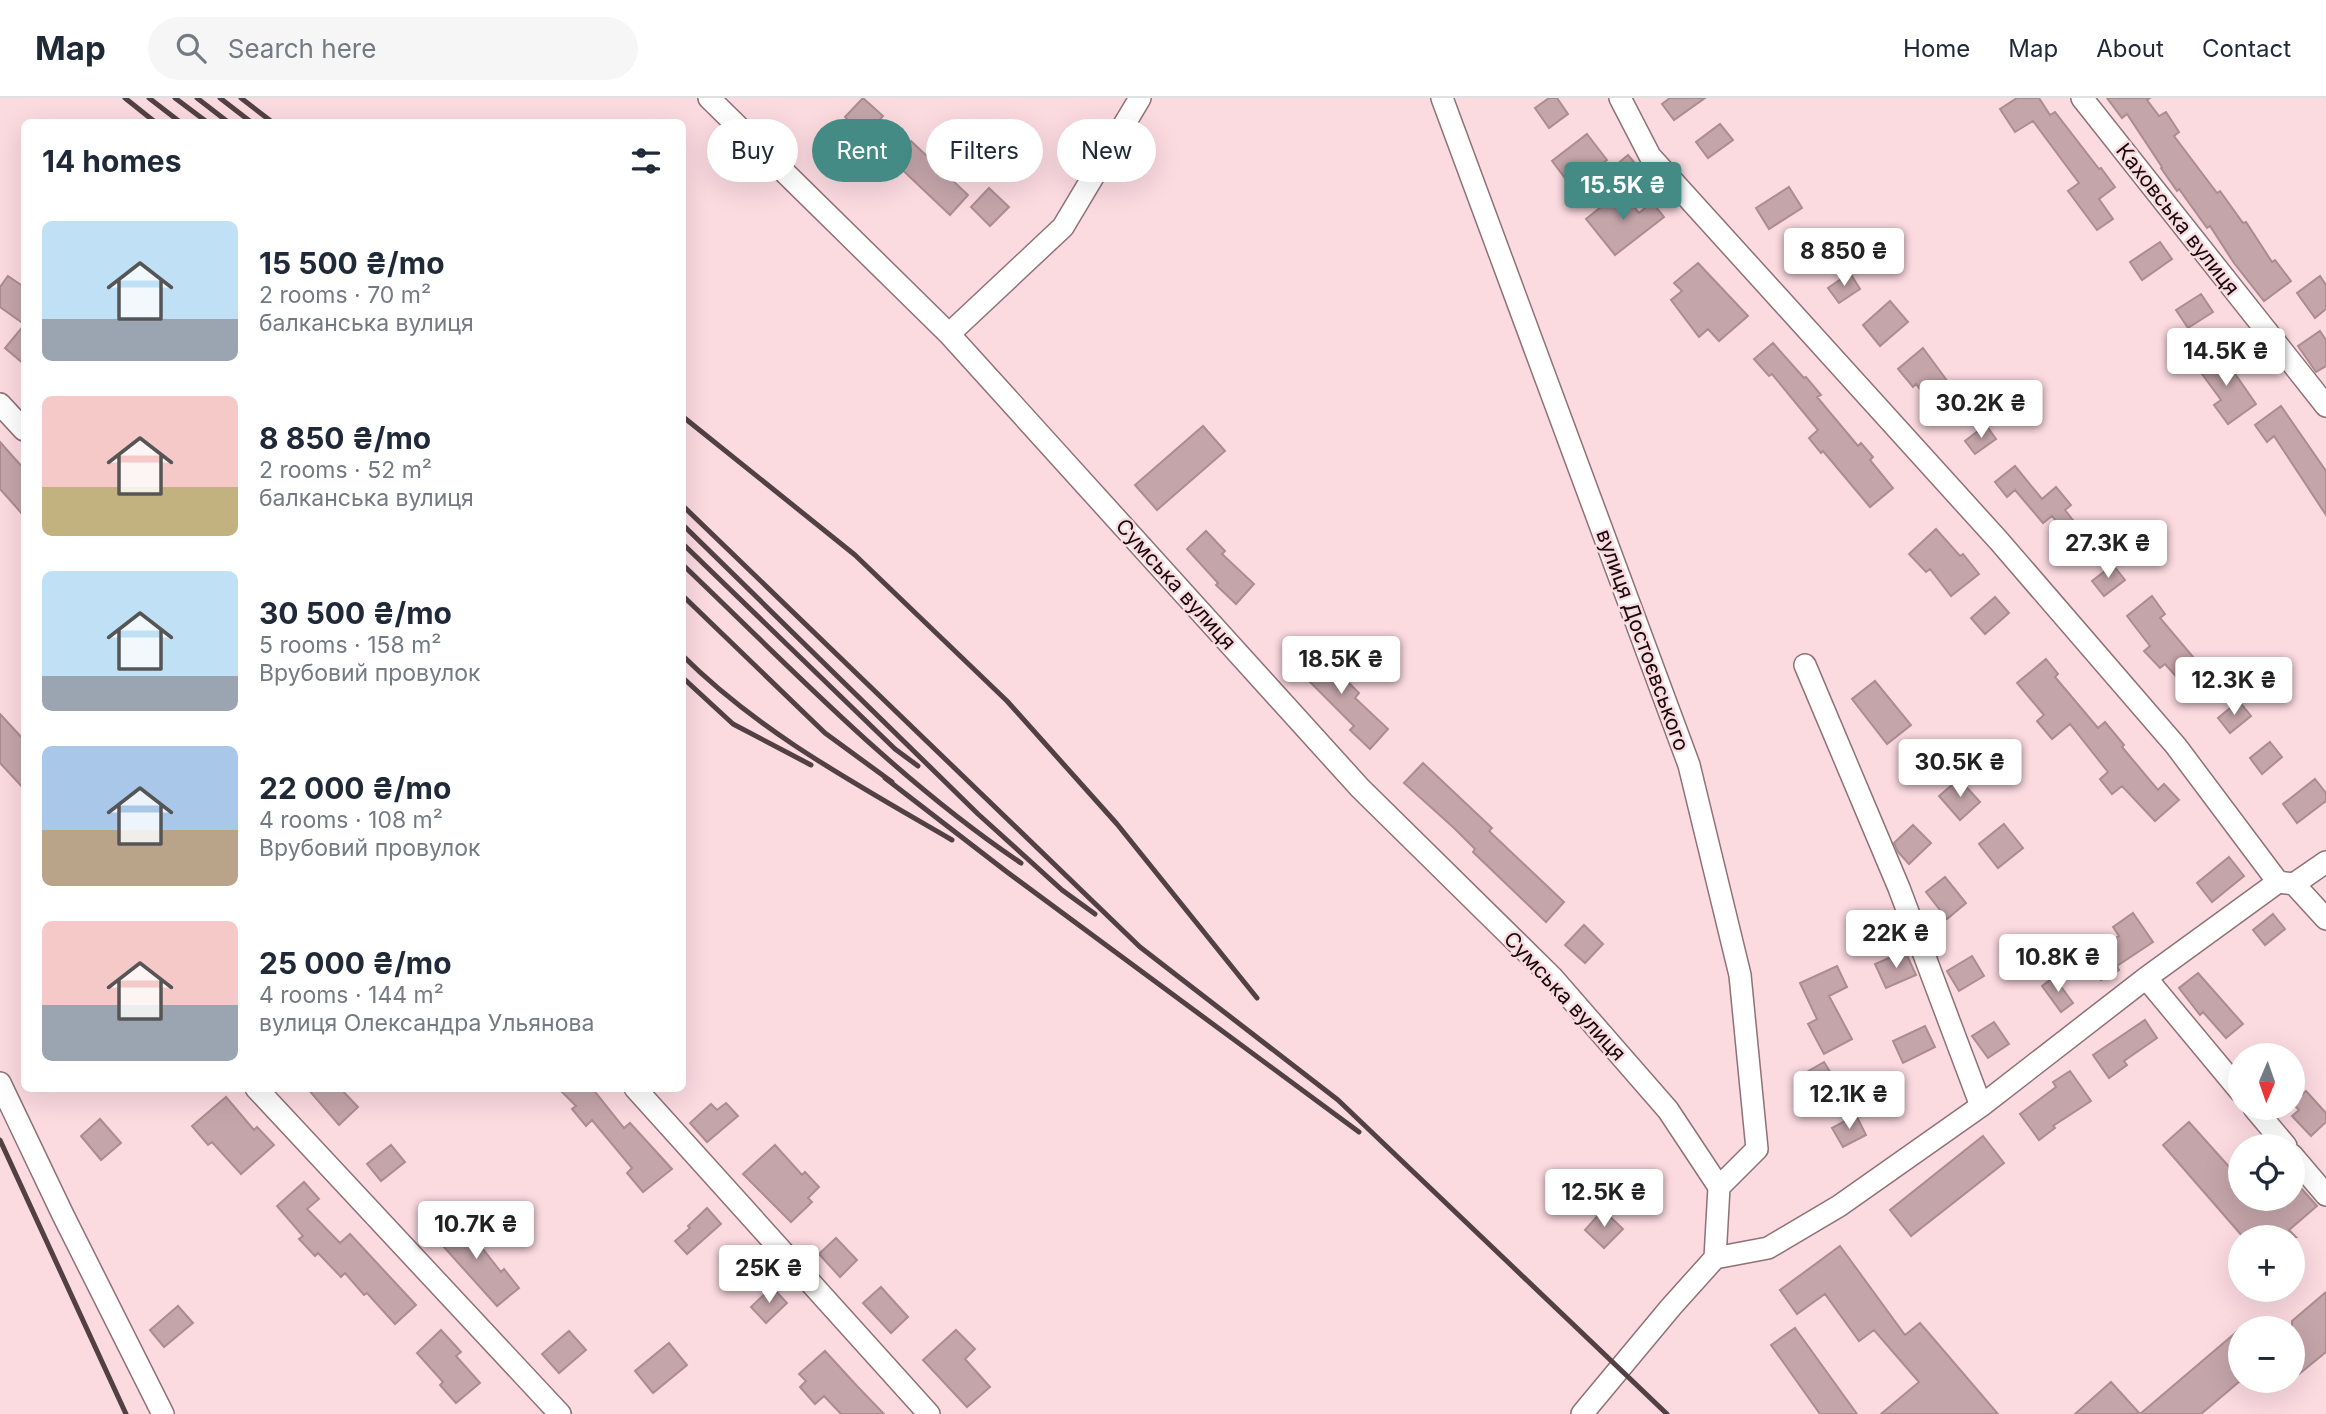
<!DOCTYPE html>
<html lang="en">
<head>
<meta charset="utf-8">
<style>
  :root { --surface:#fff; --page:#f6f6f7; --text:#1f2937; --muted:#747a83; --line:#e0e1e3; --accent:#448b85 }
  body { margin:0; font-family:Inter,sans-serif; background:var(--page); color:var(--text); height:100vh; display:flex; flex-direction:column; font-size:26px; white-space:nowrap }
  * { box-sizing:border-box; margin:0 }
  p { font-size:23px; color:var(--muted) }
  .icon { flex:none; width:38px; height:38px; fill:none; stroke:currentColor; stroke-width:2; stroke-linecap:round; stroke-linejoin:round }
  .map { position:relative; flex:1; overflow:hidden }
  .side { position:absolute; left:21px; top:21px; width:665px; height:973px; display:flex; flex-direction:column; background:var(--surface); border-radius:10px; box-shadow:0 7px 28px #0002 }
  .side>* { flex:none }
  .banner { position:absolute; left:707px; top:21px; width:665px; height:63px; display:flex; gap:14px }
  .needle { width:46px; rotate:182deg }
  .fabs { position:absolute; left:2228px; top:945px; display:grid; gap:14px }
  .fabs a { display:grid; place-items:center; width:77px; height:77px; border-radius:50%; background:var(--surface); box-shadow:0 7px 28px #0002; font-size:35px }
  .price { position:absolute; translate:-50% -60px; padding:0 16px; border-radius:7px; background:#fff; color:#222; font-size:23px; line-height:46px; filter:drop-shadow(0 2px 4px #0008) }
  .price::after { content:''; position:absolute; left:50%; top:42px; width:21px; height:16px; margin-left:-10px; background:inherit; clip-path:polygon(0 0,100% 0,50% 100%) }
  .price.active { background:var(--accent); color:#fff }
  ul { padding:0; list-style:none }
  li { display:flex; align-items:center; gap:21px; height:175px; padding:0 21px }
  li span { display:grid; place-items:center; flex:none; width:196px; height:140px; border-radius:10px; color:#555 }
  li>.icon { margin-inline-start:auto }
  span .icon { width:84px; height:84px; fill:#fffc; stroke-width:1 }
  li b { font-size:30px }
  h2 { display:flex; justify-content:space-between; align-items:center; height:84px; padding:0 21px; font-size:30px }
  .pill { padding:0 24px; border-radius:32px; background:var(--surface); box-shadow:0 7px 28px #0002; font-size:24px; line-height:63px }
  .pill.active { background:var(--accent); color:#fff }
  header { display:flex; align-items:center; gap:42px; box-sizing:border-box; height:98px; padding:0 35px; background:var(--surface); border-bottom:2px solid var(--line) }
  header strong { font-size:33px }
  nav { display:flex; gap:38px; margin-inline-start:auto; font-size:24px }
  .search { width:490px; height:63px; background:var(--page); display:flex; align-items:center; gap:18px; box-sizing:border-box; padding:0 24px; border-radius:38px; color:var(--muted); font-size:26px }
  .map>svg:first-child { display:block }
</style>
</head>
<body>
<header>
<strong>Map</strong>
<div class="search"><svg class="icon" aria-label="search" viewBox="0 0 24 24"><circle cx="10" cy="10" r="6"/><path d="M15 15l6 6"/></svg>Search here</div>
<nav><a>Home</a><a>Map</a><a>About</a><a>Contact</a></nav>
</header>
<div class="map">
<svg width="2326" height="1316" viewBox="0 0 2326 1316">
  <rect width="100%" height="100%" fill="#fbdae0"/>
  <path fill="#c4a5aa" stroke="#aa8c91" stroke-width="2" d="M863,0L883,18L865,38L845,19Z
    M1549,0H1557L1568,16L1549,30L1535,10Z
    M1670,0H1705L1674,22L1662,6Z
    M2017,0H2039L2050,17L2055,14L2099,71L2101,70L2115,89L2099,101L2113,121L2097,132L2068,93L2079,85L2033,23L2015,34L2000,11Z
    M2107,0H2150L2147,2L2159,18L2166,14L2179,34L2174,38L2217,95L2220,93L2243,125L2246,124L2272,164L2275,162L2291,183L2264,203L2234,165L2210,128L2207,130L2179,91L2177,93L2161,70L2162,69L2127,16L2122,20Z
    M1720,26L1733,42L1708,60L1696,44Z
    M1587,36L1607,62L1572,89L1552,63Z
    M911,43L968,97L950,117L893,63Z
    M1628,57L1643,75L1624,91L1609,73Z
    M1789,89L1802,110L1769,131L1756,110Z
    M989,90L1009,109L990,128L971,109Z
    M1621,93L1639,115L1652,104L1664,119L1615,157L1586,121Z
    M1817,133L1828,148L1806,163L1796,147Z
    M2160,144L2172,161L2142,182L2130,164Z
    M1698,165L1748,218L1719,243L1708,231L1699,239L1671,202L1682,193L1674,185Z
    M1850,175L1860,191L1839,205L1828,190Z
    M8,178L24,189V226L0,209V189Z
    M2320,178L2326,187V211L2315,220L2297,195Z
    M2201,196L2213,214L2188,230L2176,212Z
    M1890,203L1908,224L1880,248L1863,227Z
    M24,227V266L5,250Z
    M2320,233L2326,242V268L2316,274L2298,248Z
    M1773,245L1804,280L1806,279L1821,297L1817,299L1858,348L1861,345L1873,359L1870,362L1893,390L1870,409L1823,353L1821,355L1809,340L1818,332L1772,276L1769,278L1754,261Z
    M1923,250L1962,303L1942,319L1916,286L1913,289L1898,271Z
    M2207,255L2215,266L2224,260L2256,306L2228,326L2214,307L2221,302L2194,265Z
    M2281,308L2326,373V417L2274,338L2267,344L2255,327Z
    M1986,327L1996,341L1975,356L1965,343Z
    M1203,328L1225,353L1157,412L1135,387Z
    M0,344L24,371V418L0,391Z
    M2015,368L2042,401L2056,389L2071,407L2065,412L2091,445L2081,453L2052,418L2043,425L2015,392L2007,399L1995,384Z
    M1936,431L1960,458L1963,456L1979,476L1951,498L1930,471L1926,474L1909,456Z
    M1206,433L1225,453L1222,456L1254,486L1236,506L1216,487L1218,485L1187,451Z
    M2113,467L2125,482L2104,498L2092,483Z
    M2152,498L2165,516L2160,520L2199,566L2204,561L2218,577L2194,598L2165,566L2160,570L2144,553L2150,548L2127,518Z
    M1995,499L2009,515L1985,536L1971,520Z
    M1312,548L1359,595L1355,600L1388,631L1370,651L1350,632L1354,628L1293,567Z
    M2046,561L2058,576L2055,579L2098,630L2105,624L2124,647L2122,649L2158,692L2164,686L2179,702L2155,723L2122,688L2112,696L2100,681L2108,674L2070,626L2052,641L2037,623L2044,617L2017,585Z
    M1875,583L1911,627L1887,646L1852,601Z
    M2239,603L2251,618L2230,635L2218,620Z
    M0,616L24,642V691L0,665Z
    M2270,644L2282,659L2262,676L2250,660Z
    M1423,665L1492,730L1489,733L1564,804L1546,824L1473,754L1475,751L1454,730L1404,685Z
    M1959,681L1980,704L1960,722L1939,698Z
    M2315,681L2326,695V703L2297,725L2283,706Z
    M2004,726L2023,750L1998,770L1979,746Z
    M1913,727L1931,745L1909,766L1898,754L1894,745Z
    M2229,759L2244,778L2212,804L2197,785Z
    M1945,779L1966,805L1947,821L1926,794Z
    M2133,815L2153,844L2117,868L2119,872L2101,882L2087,858L2119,838L2113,829Z
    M2273,816L2285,831L2265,847L2253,832Z
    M1584,827L1603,846L1585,865L1565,847Z
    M1905,853L1916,877L1886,890L1875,866Z
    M1972,858L1984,878L1959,893L1947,873Z
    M1837,868L1847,889L1829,898L1852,941L1824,956L1808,926L1817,921L1800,885Z
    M2198,875L2243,926L2226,940L2203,914L2200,917L2179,890Z
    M2054,879L2073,905L2061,914L2042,888Z
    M2145,922L2157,940L2124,963L2127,967L2109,980L2093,957Z
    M1994,924L2009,946L1988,960L1972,938Z
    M1925,928L1935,949L1903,965L1893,943Z
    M1824,964L1835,982L1809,997L1798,979Z
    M2070,973L2091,1003L2053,1028L2055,1030L2039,1042L2020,1016L2056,989L2053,984Z
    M307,990H340L358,1009L339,1027Z
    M558,990H592L624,1030L630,1025L672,1071L643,1094L627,1075L632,1070L592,1022L586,1028L572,1011L576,1008Z
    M2306,993L2326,1015V1024L2311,1038L2292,1018L2299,1012L2293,1006Z
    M226,999L254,1032L257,1029L274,1047L241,1076L212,1044L208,1047L192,1028Z
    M726,1005L738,1018L707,1044L690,1025L711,1006L717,1012Z
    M1856,1017L1866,1037L1843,1049L1832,1030Z
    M100,1021L121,1045L101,1062L81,1038Z
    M2189,1024L2240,1081V1101H2292V1080L2317,1108L2289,1132L2296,1139H2243L2163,1047Z
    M1983,1038L2004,1065L1911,1138L1890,1112Z
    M391,1047L405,1064L381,1083L367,1066Z
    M775,1047L802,1077L805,1074L819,1089L808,1100L812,1104L791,1124L743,1076Z
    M304,1084L319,1101L307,1111L340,1145L350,1136L416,1207L395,1226L367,1195L364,1197L345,1175L341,1179L318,1155L315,1158L299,1141L303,1138L277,1108Z
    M707,1110L721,1126L687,1156L675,1143L690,1130L688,1128Z
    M1603,1112L1623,1131L1604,1150L1585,1132Z
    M457,1118L501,1174L504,1171L519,1190L497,1208L434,1138Z
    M836,1140L857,1162L840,1179L819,1156Z
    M1840,1148L1905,1237L1920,1225L1998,1316H1881L1919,1284L1874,1232L1859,1243L1825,1196L1797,1216L1780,1192Z
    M772,1189L787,1205L766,1225L751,1209Z
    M881,1189L908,1219L891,1235L863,1205Z
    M2326,1194V1254L2292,1282V1223Z
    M178,1208L193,1225L164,1249L150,1232Z
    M1795,1230L1857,1316H1820L1771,1247Z
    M2240,1231V1283L2201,1316H2075L2111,1284L2140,1316Z
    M441,1232L461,1254L456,1258L480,1285L456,1305L440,1287L443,1284L417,1255Z
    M956,1232L975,1251L965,1261L990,1289L967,1309L923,1262Z
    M569,1233L586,1252L559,1275L542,1256Z
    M669,1245L687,1267L653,1295L635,1273Z
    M825,1253L857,1288L884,1316H841L824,1298L815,1306L800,1289L806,1283L799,1276Z"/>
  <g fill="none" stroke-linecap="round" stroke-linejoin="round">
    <defs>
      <path id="minor" d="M709,0L949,236L1360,690L1552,879L1668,1012L1719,1089L1715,1160
        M1442,0L1689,667L1740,877L1757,1051L1719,1089
        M1620,0L1650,58L1999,443L2176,648L2278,784
        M2082,0L2326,308
        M949,236L1063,129L1140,0
        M0,306L24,332
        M1805,567L1899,790L1981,1008
        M2294,786L2326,821
        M2146,880L2240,993
        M0,985L63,1117L163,1316
        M256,990L560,1316
        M635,990L929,1316
        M2254,1010L2286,1048
        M2292,1057L2326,1097
        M1582,1316L1671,1209L1715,1160L1768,1150L1839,1108L1981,1008L2146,880L2278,784L2294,786L2326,764"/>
    </defs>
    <use href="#minor" stroke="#8f7177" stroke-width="24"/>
    <use href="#minor" stroke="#fff" stroke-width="21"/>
    <path stroke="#514144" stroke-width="5" d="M125,0L155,24
      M149,0L180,24
      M175,0L207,24
      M197,0L228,24
      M220,0L251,24
      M241,0L272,24
      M682,318L855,457L1007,603L1117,726L1257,900
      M682,407L1140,849L1338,1002L1667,1316
      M682,426L978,716L1062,792L1095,816
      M682,445L895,651L918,668
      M682,466C791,570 896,681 1021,765
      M682,497L825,635L892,684
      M682,557C760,635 858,687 952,742
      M682,579L733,626L811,667
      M885,680L1007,774L1359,1034
      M0,1042L126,1316"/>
  </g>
  <g text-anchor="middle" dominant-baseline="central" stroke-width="5" stroke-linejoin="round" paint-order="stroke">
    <g font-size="21" fill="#140a0c" stroke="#fbdae0">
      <text transform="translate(2178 121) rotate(52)">Каховська вулиця</text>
      <text transform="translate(1176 486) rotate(48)">Сумська вулиця</text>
      <text transform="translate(1643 542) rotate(70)">вулиця Достоєвського</text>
      <text transform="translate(1565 898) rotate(47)">Сумська вулиця</text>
    </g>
  </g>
</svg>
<div class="fabs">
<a><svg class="needle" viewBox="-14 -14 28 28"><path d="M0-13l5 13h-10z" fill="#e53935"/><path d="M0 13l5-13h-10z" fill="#747a83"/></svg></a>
<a><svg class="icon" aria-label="locate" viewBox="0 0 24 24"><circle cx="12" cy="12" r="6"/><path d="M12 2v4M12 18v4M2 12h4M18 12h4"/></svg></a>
<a>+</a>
<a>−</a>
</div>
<b class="price active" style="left:1623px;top:124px">15.5K ₴</b>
<b class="price" style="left:1844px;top:190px">8 850 ₴</b>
<b class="price" style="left:2226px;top:290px">14.5K ₴</b>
<b class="price" style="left:1981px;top:342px">30.2K ₴</b>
<b class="price" style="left:2108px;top:482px">27.3K ₴</b>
<b class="price" style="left:1341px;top:598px">18.5K ₴</b>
<b class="price" style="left:2234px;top:619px">12.3K ₴</b>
<b class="price" style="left:1960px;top:701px">30.5K ₴</b>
<b class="price" style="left:1896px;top:872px">22K ₴</b>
<b class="price" style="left:2058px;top:896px">10.8K ₴</b>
<b class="price" style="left:1849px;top:1033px">12.1K ₴</b>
<b class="price" style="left:1604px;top:1131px">12.5K ₴</b>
<b class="price" style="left:476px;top:1163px">10.7K ₴</b>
<b class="price" style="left:769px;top:1207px">25K ₴</b>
<div class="banner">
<a class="pill">Buy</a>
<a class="pill active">Rent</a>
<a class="pill">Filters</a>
<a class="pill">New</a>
</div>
<section class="side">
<h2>14 homes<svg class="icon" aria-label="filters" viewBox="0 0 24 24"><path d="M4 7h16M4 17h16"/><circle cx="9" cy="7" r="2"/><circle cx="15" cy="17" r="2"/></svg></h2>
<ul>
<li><span style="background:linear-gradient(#bfe0f5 70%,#9aa5b1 0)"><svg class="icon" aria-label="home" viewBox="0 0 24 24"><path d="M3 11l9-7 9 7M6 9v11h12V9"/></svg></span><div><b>15 500 ₴/mo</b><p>2 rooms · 70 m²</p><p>балканська вулиця</p></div></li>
<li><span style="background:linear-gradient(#f6c9c9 65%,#c2b280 0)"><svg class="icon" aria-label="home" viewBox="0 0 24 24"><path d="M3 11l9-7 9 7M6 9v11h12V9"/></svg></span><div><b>8 850 ₴/mo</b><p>2 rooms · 52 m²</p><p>балканська вулиця</p></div></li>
<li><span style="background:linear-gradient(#bfe0f5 75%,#9aa5b1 0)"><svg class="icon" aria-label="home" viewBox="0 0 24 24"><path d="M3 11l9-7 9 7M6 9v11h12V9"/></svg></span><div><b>30 500 ₴/mo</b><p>5 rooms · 158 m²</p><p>Врубовий провулок</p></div></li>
<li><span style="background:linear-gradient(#a9c7e8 60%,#b9a48a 0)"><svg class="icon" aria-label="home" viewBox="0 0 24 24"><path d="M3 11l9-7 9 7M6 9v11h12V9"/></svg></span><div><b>22 000 ₴/mo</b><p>4 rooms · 108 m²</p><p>Врубовий провулок</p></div></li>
<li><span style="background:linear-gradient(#f6c9c9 60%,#9aa5b1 0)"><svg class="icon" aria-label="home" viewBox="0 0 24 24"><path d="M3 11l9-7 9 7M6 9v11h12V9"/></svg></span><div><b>25 000 ₴/mo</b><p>4 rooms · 144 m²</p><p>вулиця Олександра Ульянова</p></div></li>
</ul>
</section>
</div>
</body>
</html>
